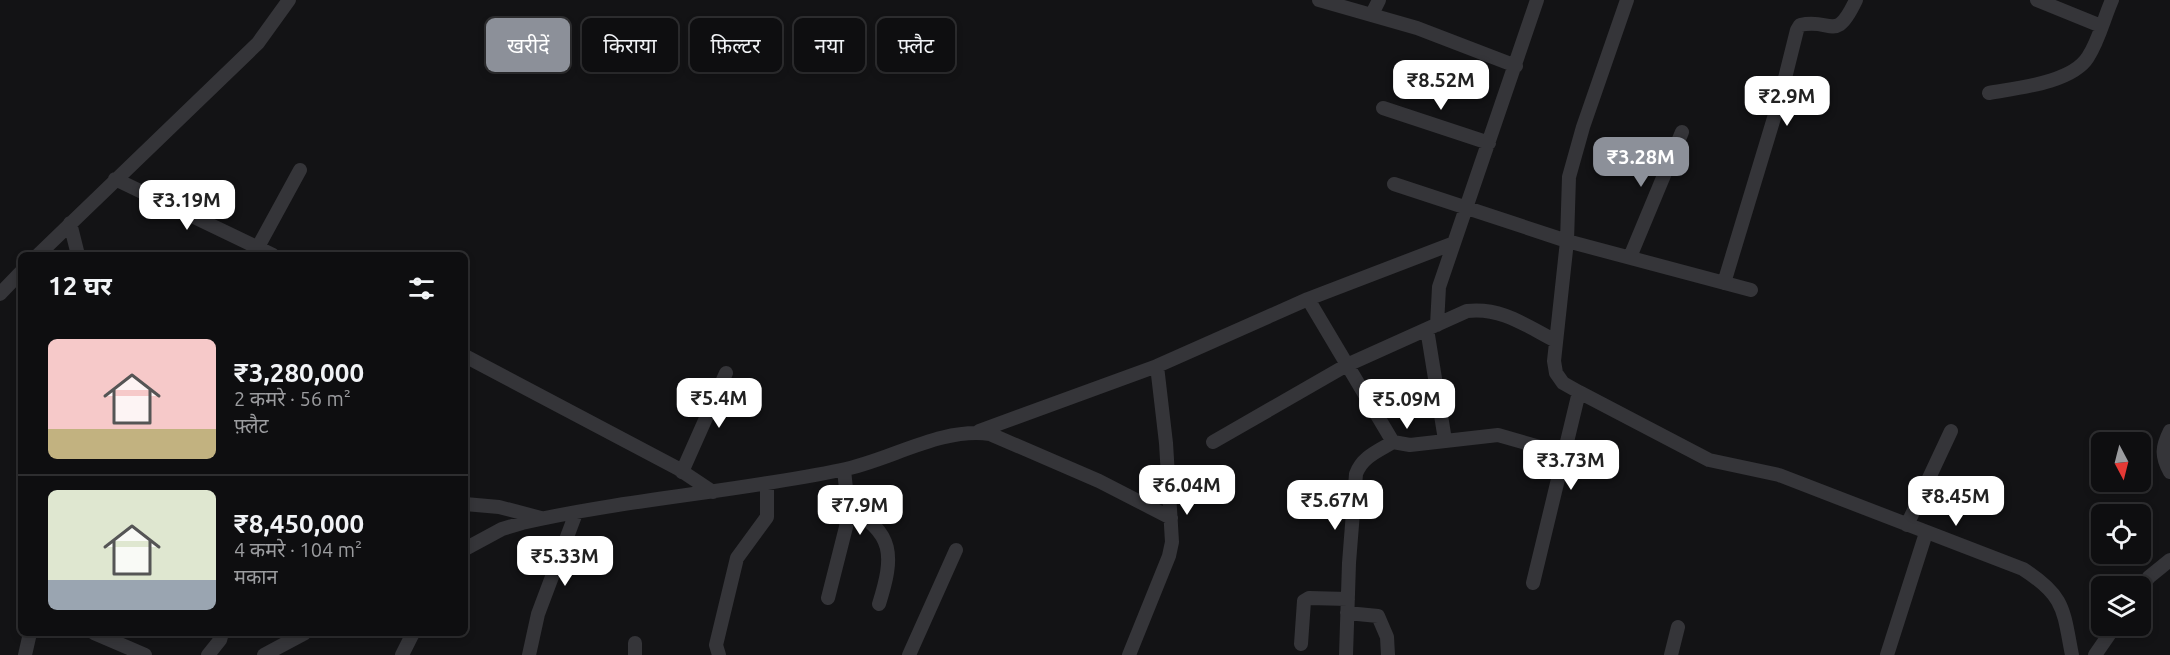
<!DOCTYPE html>
<html lang="hi">
<head>
<meta charset="utf-8">
<style>
  :root { --surface:#0e0e10; --page:#1c1c1e; --text:#f1f3f6; --muted:#9b9c9f; --line:#2e2e30; --accent:#8c9099 }
  body { margin:0; font-family:Ubuntu,"Noto Sans Devanagari",sans-serif; background:var(--page); color:var(--text); height:100vh; display:flex; flex-direction:column; font-size:22px; white-space:nowrap }
  * { box-sizing:border-box; margin:0 }
  p { font-size:20px; color:var(--muted) }
  .icon { flex:none; width:33px; height:33px; fill:none; stroke:currentColor; stroke-width:2; stroke-linecap:round; stroke-linejoin:round }
  .map { position:relative; flex:1; overflow:hidden }
  .panel { position:absolute; left:18px; top:252px; width:450px; height:384px; display:flex; flex-direction:column; background:var(--surface); border-radius:9px; box-shadow:0 3px 9px #0003,0 0 0 2px var(--line) }
  .panel>* { flex:none }
  .top-card { position:absolute; left:486px; top:18px; width:570px; height:54px; display:flex; gap:12px }
  .needle { width:39px; rotate:173deg }
  .tools { position:absolute; left:2091px; top:432px; display:grid; gap:12px }
  .tools a { display:grid; place-items:center; width:60px; height:60px; border-radius:9px; background:var(--surface); box-shadow:0 3px 9px #0003,0 0 0 2px var(--line); font-size:30px }
  .price { position:absolute; translate:-50% -51px; padding:0 14px; border-radius:12px; background:#fff; color:#222; font-size:20px; line-height:39px; filter:drop-shadow(0 2px 3px #0008) }
  .price::after { content:''; position:absolute; left:50%; top:36px; width:18px; height:14px; margin-left:-9px; background:inherit; clip-path:polygon(0 0,100% 0,50% 100%) }
  .price.selected { background:var(--accent); color:#fff }
  ul { padding:0; list-style:none }
  li { display:flex; align-items:center; gap:18px; height:150px; padding:0 30px }
  li+li { border-top:2px solid var(--line) }
  li span { display:grid; place-items:center; flex:none; width:168px; height:120px; border-radius:9px; color:#555 }
  li>.icon { margin-inline-start:auto }
  span .icon { width:72px; height:72px; fill:#fffc; stroke-width:1 }
  li b { font-size:26px }
  h2 { display:flex; justify-content:space-between; align-items:center; height:72px; padding:0 30px; font-size:26px }
  .tag { padding:0 21px; border-radius:9px; background:var(--surface); box-shadow:0 3px 9px #0003,0 0 0 2px var(--line); font-size:21px; line-height:54px }
  .tag.selected { background:var(--accent); color:#fff }
  .map>svg:first-child { display:block }
</style>
</head>
<body>
<div class="map">
<svg width="2170" height="655" viewBox="0 0 2170 655">
  <rect width="100%" height="100%" fill="#131315"/>
  <g fill="none" stroke-linecap="round" stroke-linejoin="round">
    <path stroke="#353539" stroke-width="14" d="M1319,0L1417,28L1516,66
      M1627,0L1583,127L1569,177L1567,241L1554,361L1556,373L1563,383L1579,392L1709,460L1779,475L2023,569C2065,596 2063,609 2072,655
      M2037,0L2101,26
      M1372,14L1379,0
      M1989,93C2016,88 2072,83 2088,57C2099,40 2104,18 2112,0
      M1383,108L1489,143
      M115,179L273,255
      M1394,184L1567,241L1751,290
      M70,223L78,255
      M258,247L300,170
      M38,255L258,43L289,0
      M1630,257L1682,132
      M1724,283L1780,98L1797,30L1800,25C1833,18 1835,44 1856,0
      M0,294L21,272
      M1308,299L1393,442L1410,445L1498,435L1564,454
      M1437,325L1439,287L1537,0
      M1427,329L1445,440
      M465,356L677,468L713,492
      M979,431L1157,366L1308,299L1454,243
      M2170,431C2162,447 2161,456 2170,472
      M1213,442L1347,365L1467,311C1501,307 1525,325 1554,340
      M682,472L726,373
      M465,504L499,507L541,518
      M848,507C895,533 894,556 879,604
      M1907,525L1951,431
      M465,549L502,529L522,523C627,499 735,492 841,470C889,461 940,427 990,434L1099,481L1171,518
      M1533,583L1579,392
      M2140,589L2149,577L2170,560
      M828,598L846,527L848,507L844,470
      M1347,613L1378,616L1387,637L1388,655
      M94,633L145,655
      M1301,644L1304,601L1309,598L1348,599
      M25,655L30,633
      M208,655L220,640L222,633
      M264,655L305,633
      M402,655L413,633
      M529,655L538,614L576,513
      M635,655V643
      M719,655L716,645L737,558L767,517V484
      M909,655L956,550
      M1129,655L1169,556L1172,542L1166,443L1157,366
      M1346,655L1349,563L1356,474C1362,457 1378,451 1393,442
      M1671,655L1678,627
      M1887,655L1926,533
      M2095,655L2115,626"/>
  </g>
</svg>
<div class="tools">
<a><svg class="needle" viewBox="-14 -14 28 28"><path d="M0-13l5 13h-10z" fill="#e53935"/><path d="M0 13l5-13h-10z" fill="#9b9c9f"/></svg></a>
<a><svg class="icon" aria-label="locate" viewBox="0 0 24 24"><circle cx="12" cy="12" r="6"/><path d="M12 2v4M12 18v4M2 12h4M18 12h4"/></svg></a>
<a><svg class="icon" aria-label="layers" viewBox="0 0 24 24"><path d="M12 4l9 5-9 5-9-5zM3 14l9 5 9-5"/></svg></a>
</div>
<b class="price" style="left:1441px;top:111px">₹8.52M</b>
<b class="price" style="left:1787px;top:127px">₹2.9M</b>
<b class="price selected" style="left:1641px;top:188px">₹3.28M</b>
<b class="price" style="left:187px;top:231px">₹3.19M</b>
<b class="price" style="left:719px;top:429px">₹5.4M</b>
<b class="price" style="left:1407px;top:430px">₹5.09M</b>
<b class="price" style="left:1571px;top:491px">₹3.73M</b>
<b class="price" style="left:1187px;top:516px">₹6.04M</b>
<b class="price" style="left:1956px;top:527px">₹8.45M</b>
<b class="price" style="left:1335px;top:531px">₹5.67M</b>
<b class="price" style="left:860px;top:536px">₹7.9M</b>
<b class="price" style="left:565px;top:587px">₹5.33M</b>
<div class="top-card">
<a class="tag selected">खरीदें</a>
<a class="tag">किराया</a>
<a class="tag">फ़िल्टर</a>
<a class="tag">नया</a>
<a class="tag">फ़्लैट</a>
</div>
<section class="panel">
<h2>12 घर<svg class="icon" aria-label="filters" viewBox="0 0 24 24"><path d="M4 7h16M4 17h16"/><circle cx="9" cy="7" r="2"/><circle cx="15" cy="17" r="2"/></svg></h2>
<ul>
<li><span style="background:linear-gradient(#f6c9c9 75%,#c2b280 0)"><svg class="icon" aria-label="home" viewBox="0 0 24 24"><path d="M3 11l9-7 9 7M6 9v11h12V9"/></svg></span><div><b>₹3,280,000</b><p>2 कमरे · 56 m²</p><p>फ़्लैट</p></div></li>
<li><span style="background:linear-gradient(#dfe7d0 75%,#9aa5b1 0)"><svg class="icon" aria-label="home" viewBox="0 0 24 24"><path d="M3 11l9-7 9 7M6 9v11h12V9"/></svg></span><div><b>₹8,450,000</b><p>4 कमरे · 104 m²</p><p>मकान</p></div></li>
</ul>
</section>
</div>
</body>
</html>
